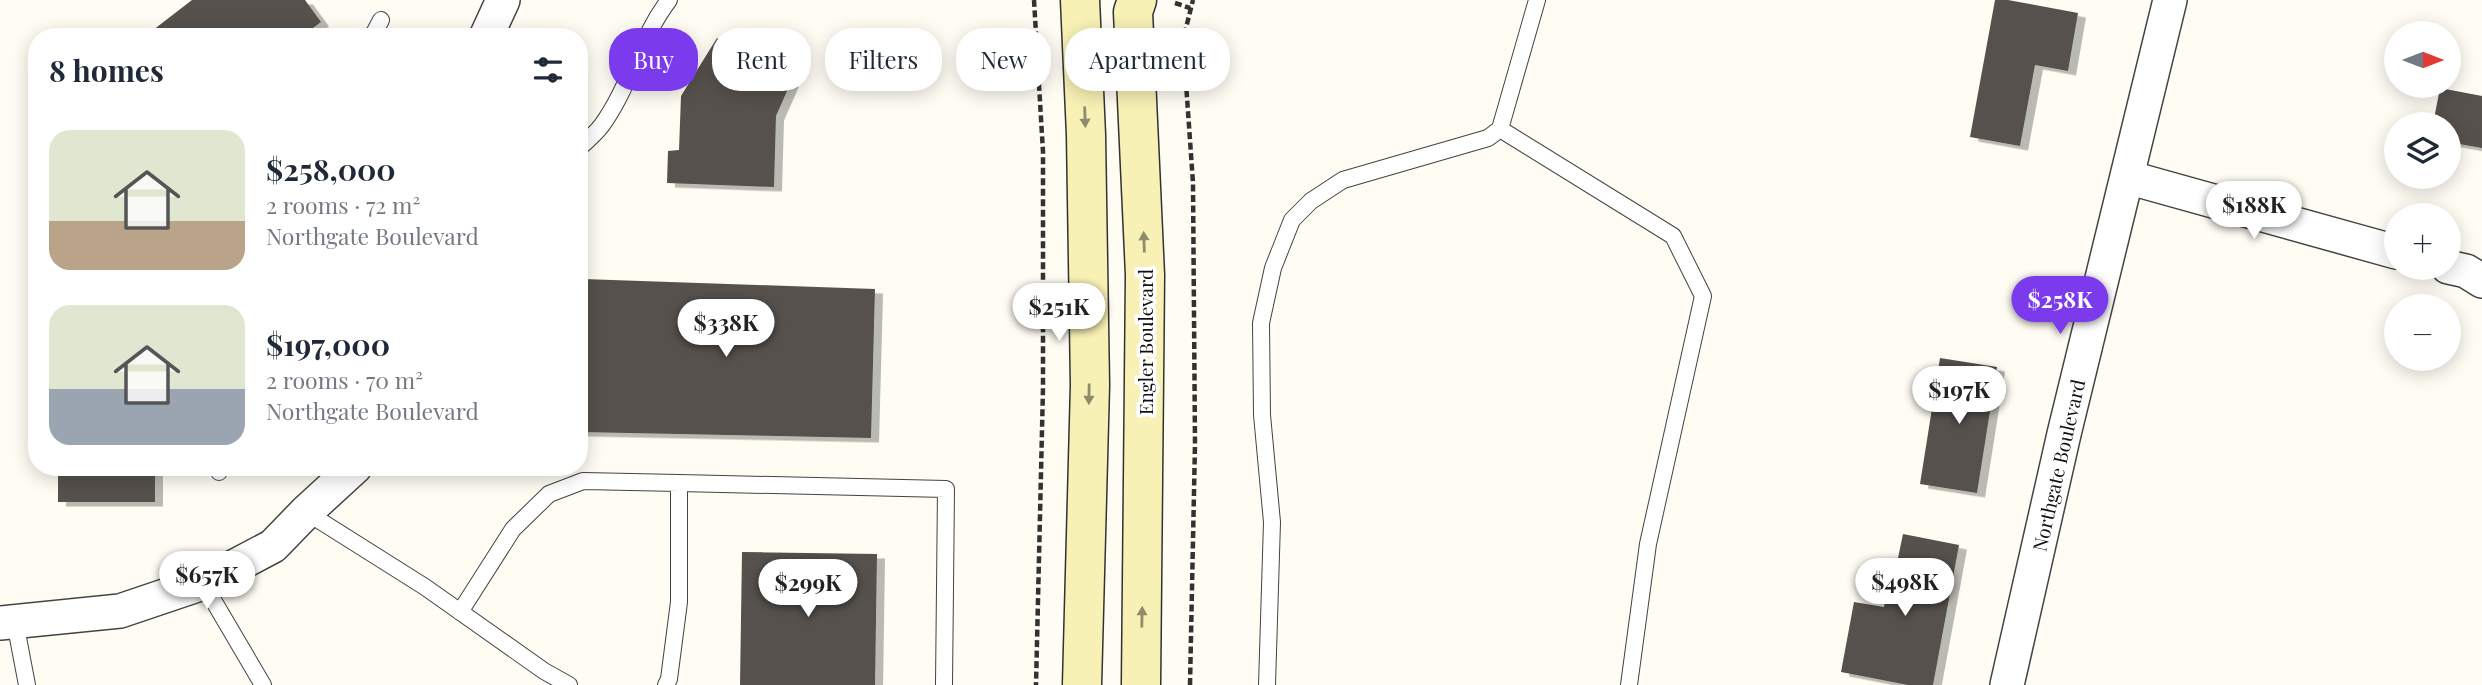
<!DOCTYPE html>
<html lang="en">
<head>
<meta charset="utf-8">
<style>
  :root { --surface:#fff; --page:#f2f2f3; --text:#1f2937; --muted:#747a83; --accent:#7c3aed }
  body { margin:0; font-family:"Playfair Display",serif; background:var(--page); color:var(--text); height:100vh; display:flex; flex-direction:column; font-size:26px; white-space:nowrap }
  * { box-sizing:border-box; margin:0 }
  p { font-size:23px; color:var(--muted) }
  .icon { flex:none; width:38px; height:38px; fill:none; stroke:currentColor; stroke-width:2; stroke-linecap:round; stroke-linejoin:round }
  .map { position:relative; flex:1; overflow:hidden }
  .drawer { position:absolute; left:28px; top:28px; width:560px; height:448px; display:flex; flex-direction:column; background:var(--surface); border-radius:28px; box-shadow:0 4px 18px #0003 }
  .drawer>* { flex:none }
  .guide { position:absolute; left:609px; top:28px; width:665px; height:63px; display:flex; gap:14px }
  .needle { width:46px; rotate:90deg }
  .buttons { position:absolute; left:2384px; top:21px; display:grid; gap:14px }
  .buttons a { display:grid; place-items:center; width:77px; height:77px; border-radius:50%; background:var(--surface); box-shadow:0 4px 18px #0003; font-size:35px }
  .price { position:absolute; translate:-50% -60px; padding:0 16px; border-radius:24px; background:#fff; color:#222; font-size:23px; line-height:46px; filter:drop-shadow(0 2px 4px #0008) }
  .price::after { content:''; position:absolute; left:50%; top:42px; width:21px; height:16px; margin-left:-10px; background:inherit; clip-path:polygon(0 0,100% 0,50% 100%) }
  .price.on { background:var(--accent); color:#fff }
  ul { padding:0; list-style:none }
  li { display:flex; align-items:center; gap:21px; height:175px; padding:0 21px }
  li span { display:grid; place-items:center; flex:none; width:196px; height:140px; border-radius:21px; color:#555 }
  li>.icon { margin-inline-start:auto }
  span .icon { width:84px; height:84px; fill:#fffc; stroke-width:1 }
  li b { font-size:30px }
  h2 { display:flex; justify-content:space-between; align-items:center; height:84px; padding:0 21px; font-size:30px }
  .chip { padding:0 24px; border-radius:28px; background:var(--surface); box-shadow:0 4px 18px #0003; font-size:24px; line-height:63px }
  .chip.on { background:var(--accent); color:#fff }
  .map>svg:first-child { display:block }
</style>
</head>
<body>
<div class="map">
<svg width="2482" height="685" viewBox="0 0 2482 685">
  <defs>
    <filter id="shadow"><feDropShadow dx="8" dy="4.5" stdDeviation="0" flood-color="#0004"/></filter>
  </defs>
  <rect width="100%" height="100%" fill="#fefcf3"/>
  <path fill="#57514d" filter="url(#shadow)" d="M192,0H305L321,22L301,37H144Z
    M1995,0H2008L2078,13L2068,71L2035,65L2020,146L1970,137Z
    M717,38L791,82L776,116L774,187L667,183L668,151L679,150L681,96Z
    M2440,88L2482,96V148L2448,142V124H2433Z
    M583,279L875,289L871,438L579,432V361Z
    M1940,358L1997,367L1977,493L1920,484Z
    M58,467H155V502H58Z
    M1903,534L1959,545L1933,685H1908L1841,672L1854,602L1884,607L1889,581L1893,582Z
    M742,552L877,554L875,685H740Z"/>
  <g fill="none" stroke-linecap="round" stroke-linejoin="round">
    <defs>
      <path id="lane" d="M372,37L381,20
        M1500,129L1673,236L1703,296L1648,544L1629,685
        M579,148C587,141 596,133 602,125C630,86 640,38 669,0
        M219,472V467
        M679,483L946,489L944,685
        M306,512L425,587L544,671L569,685
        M203,583L263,685
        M460,612L513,529L549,494L583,481L679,483V602L669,679L666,685
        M15,622L27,685
        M1267,685L1272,522L1262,415L1261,323L1273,268L1292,220L1311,201L1343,180L1488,138L1500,129L1537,0"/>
      <path id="street" d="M486,37L503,0
        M2127,177L2396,252
        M2448,267L2466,271L2482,281
        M0,623L120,611L203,583L273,546L306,512L355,467
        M2007,685L2064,434L2170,0"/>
      <path id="secondary" d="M1080,0L1086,135L1090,385L1082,685
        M1137,0L1133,12L1145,275L1141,685"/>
    </defs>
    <use href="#lane" stroke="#434343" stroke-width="18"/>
    <use href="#street" stroke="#434343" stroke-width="36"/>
    <use href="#secondary" stroke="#323232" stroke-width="41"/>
    <path stroke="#323232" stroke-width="4.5" stroke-dasharray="7 3.5" stroke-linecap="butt" d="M1034,0L1043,152V388L1036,685
      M1175,3L1190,8
      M1190,685L1195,444L1193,183L1183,40L1193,0"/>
    <use href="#lane" stroke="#fff" stroke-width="16"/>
    <use href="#street" stroke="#fff" stroke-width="33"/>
    <use href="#secondary" stroke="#f7f1b5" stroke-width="38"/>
  </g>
  <defs><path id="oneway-solid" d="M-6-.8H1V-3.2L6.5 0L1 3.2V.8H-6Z" transform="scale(1.75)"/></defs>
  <g fill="#8f8c6b">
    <use href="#oneway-solid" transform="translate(1085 117) rotate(88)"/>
    <use href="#oneway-solid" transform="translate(1144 242) rotate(-92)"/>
    <use href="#oneway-solid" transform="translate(1089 394) rotate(91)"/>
    <use href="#oneway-solid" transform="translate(1142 617) rotate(-89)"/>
  </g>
  <g text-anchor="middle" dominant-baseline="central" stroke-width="7" stroke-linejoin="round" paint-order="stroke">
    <g font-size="19" fill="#101010" stroke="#fff">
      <text transform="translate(1145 342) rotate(-90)">Engler Boulevard</text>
      <text transform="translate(2058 465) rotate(-77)">Northgate Boulevard</text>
    </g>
  </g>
</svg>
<div class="buttons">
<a><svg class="needle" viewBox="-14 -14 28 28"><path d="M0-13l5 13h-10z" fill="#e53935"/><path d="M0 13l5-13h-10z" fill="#747a83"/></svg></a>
<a><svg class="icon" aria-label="layers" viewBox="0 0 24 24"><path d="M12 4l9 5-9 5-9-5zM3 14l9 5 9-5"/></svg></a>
<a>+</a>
<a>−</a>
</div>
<b class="price" style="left:2254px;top:241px">$188K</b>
<b class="price on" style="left:2060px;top:336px">$258K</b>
<b class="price" style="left:1059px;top:343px">$251K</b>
<b class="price" style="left:726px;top:359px">$338K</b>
<b class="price" style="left:1959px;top:426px">$197K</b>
<b class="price" style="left:207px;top:611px">$657K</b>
<b class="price" style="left:1905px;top:618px">$498K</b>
<b class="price" style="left:808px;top:619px">$299K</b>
<div class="guide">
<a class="chip on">Buy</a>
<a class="chip">Rent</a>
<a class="chip">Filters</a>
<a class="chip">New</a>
<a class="chip">Apartment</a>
</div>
<section class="drawer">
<h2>8 homes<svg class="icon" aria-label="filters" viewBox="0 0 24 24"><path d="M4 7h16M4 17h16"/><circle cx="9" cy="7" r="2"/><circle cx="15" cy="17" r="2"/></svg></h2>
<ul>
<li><span style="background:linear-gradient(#dfe7d0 65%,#b9a48a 0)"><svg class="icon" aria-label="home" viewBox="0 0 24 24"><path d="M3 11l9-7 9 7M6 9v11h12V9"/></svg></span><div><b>$258,000</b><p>2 rooms · 72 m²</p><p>Northgate Boulevard</p></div></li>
<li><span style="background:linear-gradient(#dfe7d0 60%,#9aa5b1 0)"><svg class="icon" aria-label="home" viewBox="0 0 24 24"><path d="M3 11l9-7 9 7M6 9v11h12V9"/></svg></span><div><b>$197,000</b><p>2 rooms · 70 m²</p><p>Northgate Boulevard</p></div></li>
</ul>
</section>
</div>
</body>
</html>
